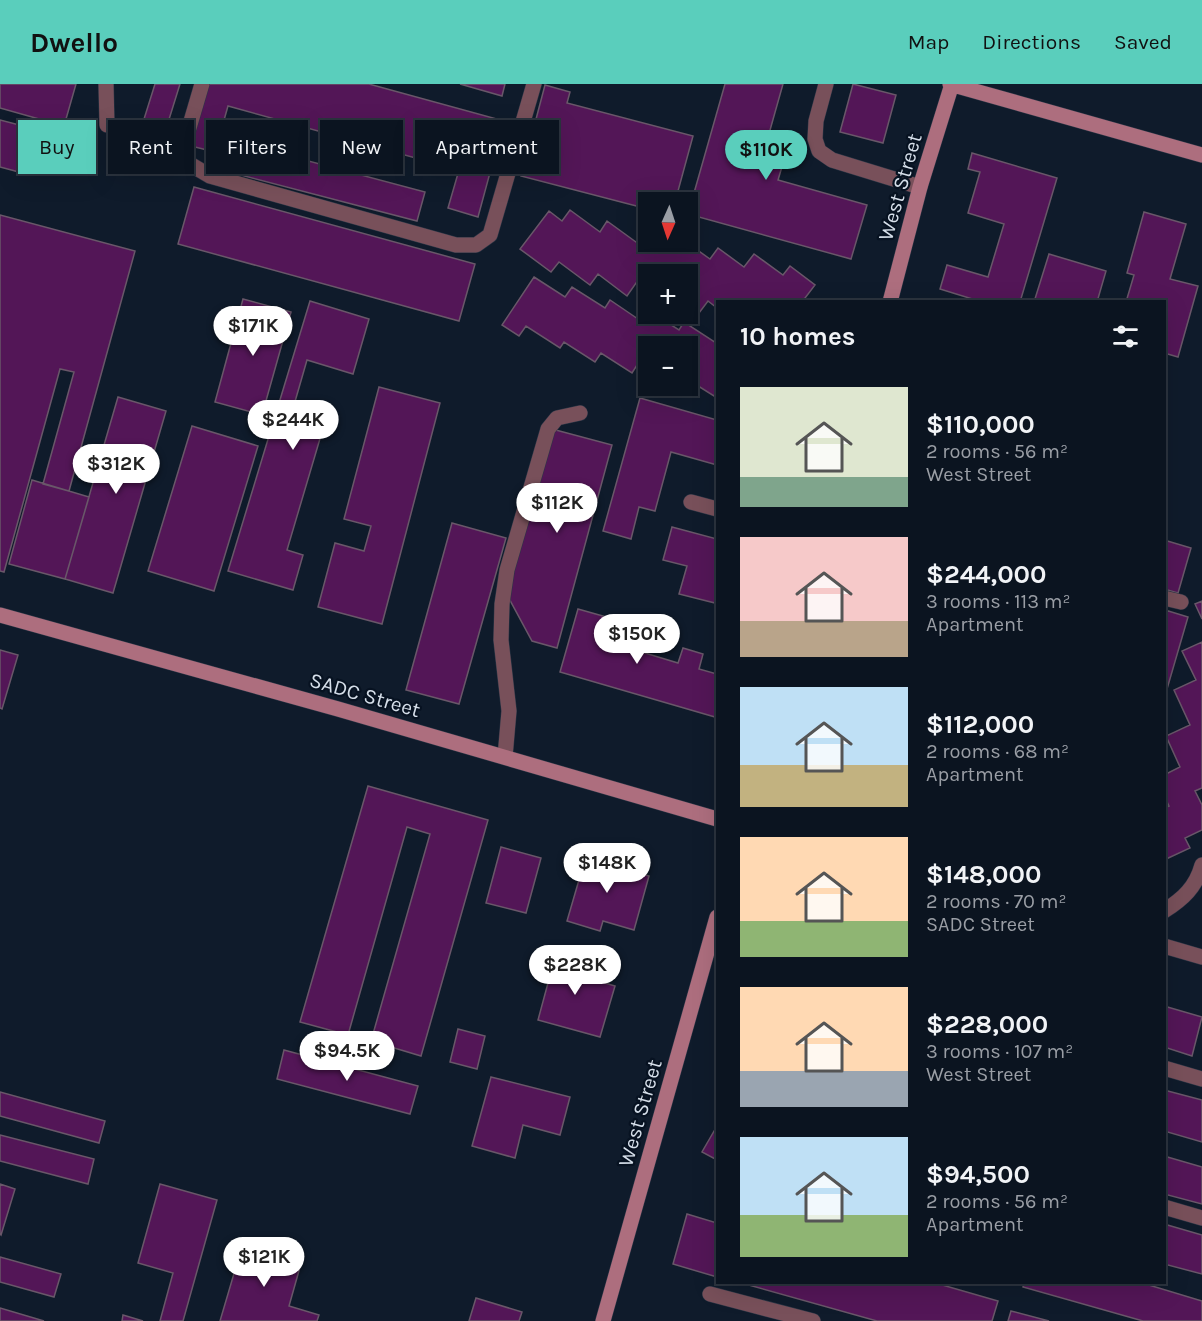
<!DOCTYPE html>
<html lang="en">
<head>
<meta charset="utf-8">
<style>
  :root { --surface:#0b1420; --page:#19212d; --text:#f1f3f6; --muted:#9a9ea5; --line:#2b333e; --accent:#5acebc }
  body { margin:0; font-family:Karla,sans-serif; background:var(--page); color:var(--text); height:100vh; display:flex; flex-direction:column; font-size:22px; white-space:nowrap }
  * { box-sizing:border-box; margin:0 }
  p { font-size:20px; color:var(--muted) }
  .icon { flex:none; width:33px; height:33px; fill:none; stroke:currentColor; stroke-width:2; stroke-linecap:round; stroke-linejoin:round }
  .map { position:relative; flex:1; overflow:hidden }
  .drawer { position:absolute; left:716px; top:216px; width:450px; height:984px; display:flex; flex-direction:column; background:var(--surface); border-radius:0px; box-shadow:0 6px 24px #0002,0 0 0 2px var(--line) }
  .drawer>* { flex:none }
  .banner { position:absolute; left:18px; top:36px; width:570px; height:54px; display:flex; gap:12px }
  .needle { width:39px; rotate:183deg }
  .buttons { position:absolute; left:638px; top:108px; display:grid; gap:12px }
  .buttons a { display:grid; place-items:center; width:60px; height:60px; border-radius:0px; background:var(--surface); box-shadow:0 6px 24px #0002,0 0 0 2px var(--line); font-size:30px }
  .price { position:absolute; translate:-50% -51px; padding:0 14px; border-radius:21px; background:#fff; color:#222; font-size:20px; line-height:39px; filter:drop-shadow(0 2px 3px #0008) }
  .price::after { content:''; position:absolute; left:50%; top:36px; width:18px; height:14px; margin-left:-9px; background:inherit; clip-path:polygon(0 0,100% 0,50% 100%) }
  .price.active { background:var(--accent); color:#111 }
  ul { padding:0; list-style:none }
  li { display:flex; align-items:center; gap:18px; height:150px; padding:0 24px }
  li span { display:grid; place-items:center; flex:none; width:168px; height:120px; border-radius:0px; color:#555 }
  li>.icon { margin-inline-start:auto }
  span .icon { width:72px; height:72px; fill:#fffc; stroke-width:1 }
  li b { font-size:26px }
  h2 { display:flex; justify-content:space-between; align-items:center; height:72px; padding:0 24px; font-size:26px }
  .pill { padding:0 21px; border-radius:0px; background:var(--surface); box-shadow:0 6px 24px #0002,0 0 0 2px var(--line); font-size:21px; line-height:54px }
  .pill.active { background:var(--accent); color:#111 }
  header { display:flex; align-items:center; gap:36px; box-sizing:border-box; height:84px; padding:0 30px; background:var(--accent); color:#111 }
  header strong { font-size:28px }
  nav { display:flex; gap:33px; margin-inline-start:auto; font-size:21px }
  .map>svg:first-child { display:block }
</style>
</head>
<body>
<header>
<strong>Dwello</strong>
<nav><a>Map</a><a>Directions</a><a>Saved</a></nav>
</header>
<div class="map">
<svg width="1202" height="1237" viewBox="0 0 1202 1237">
  <rect width="100%" height="100%" fill="#0f1b2b"/>
  <path fill="#531657" stroke="#695769" stroke-width="1.5" d="M0,0H76L64,42L0,24Z
    M155,0H180L157,74L134,67Z
    M208,0H369L504,37L478,133L448,124L459,86L228,22L215,68L191,62Z
    M460,0H505L502,12Z
    M725,0H783L763,71L784,76L778,96L867,121L851,175L688,130Z
    M853,0L896,11L883,59L840,48Z
    M545,1L570,8L567,19L693,52L675,118H648V125L521,92Z
    M0,36L31,44L19,88L0,83Z
    M241,59L425,108L417,137L233,89Z
    M972,69L1057,94L1020,218H982L940,205L947,181L988,193L1004,140L968,129L980,88L968,85Z
    M194,103L475,180L459,237L178,160Z
    M570,126L600,148L607,137L636,158L644,147L648,150V158H658L670,166L676,158H686L710,175L718,164L744,183L754,170L783,191L790,182L815,201L802,218H717V224L708,217L699,229L687,221V190H648V208L636,199L627,212L598,190L590,201L559,178L551,188L520,165L549,127L562,137Z
    M1144,128L1186,140L1170,195L1198,202L1178,273L1164,269V218H1126L1134,191L1127,189Z
    M0,131L135,167L69,407L43,400L74,288L60,285L4,488L0,487Z
    M1049,170L1106,187L1097,218H1034Z
    M534,193L565,213L572,203L605,224L610,216L641,237L648,226V230H654L679,246L684,238L716,259L717,257V308L714,312L687,295V262H648V288L637,281L632,289L601,269L595,278L564,258L560,264L526,242L519,252L502,241Z
    M243,215L291,228L262,331L215,318Z
    M310,217L369,235L353,290L307,276L294,321L327,331L287,466L303,471L293,506L228,487Z
    M379,303L440,319L382,540L318,523L335,459L364,467L371,442L344,435Z
    M118,313L166,327L113,509L65,495Z
    M640,314L717,336V381L671,368L655,427L639,423L631,455L603,447Z
    M192,342L258,362L214,507L148,487Z
    M552,345L612,361L557,564L532,557L506,509Z
    M32,396L89,413L65,495L9,480Z
    M452,439L506,454L459,620L406,606Z
    M672,443L717,455V512L715,519L679,510L687,482L663,476Z
    M1164,456L1191,464L1178,509L1164,505Z
    M1202,517V535L1195,520Z
    M578,525L642,543L635,566L678,579L683,564L703,570L699,585L717,590V626L715,633L560,588Z
    M1165,526L1188,533L1167,605L1164,604Z
    M1202,558V704L1195,707L1202,721V746L1185,754L1190,764L1164,776V724L1169,722L1164,711V691L1180,683L1166,652L1190,641L1174,606L1196,596L1182,567Z
    M0,566L18,571L2,625L0,624Z
    M368,702L488,736L421,972L371,957L430,750L407,743L348,951L300,938Z
    M501,763L541,774L526,829L486,819Z
    M588,765L613,773L611,781L649,792L634,846L603,837L600,847L567,837Z
    M558,862L587,870L581,892L615,902L600,953L538,936Z
    M1164,922L1202,933L1192,972L1164,963Z
    M458,945L485,952L477,985L450,978Z
    M284,966L418,1002L410,1030L277,995Z
    M491,993L570,1013L560,1051L523,1041L515,1074L472,1062Z
    M1164,1006L1202,1016V1058L1164,1047Z
    M0,1008L105,1037L99,1059L0,1032Z
    M717,1042V1076L702,1068Z
    M0,1051L94,1075L88,1100L0,1077Z
    M1164,1072L1202,1083V1120L1164,1110Z
    M0,1100L15,1105L1,1151L0,1150Z
    M160,1100L217,1116L183,1237H160L173,1189L138,1179Z
    M687,1130L717,1139V1193L673,1180Z
    M1164,1140L1202,1151V1190L1164,1180Z
    M243,1159L302,1176L289,1222L319,1231L317,1237H220Z
    M0,1173L61,1190L54,1213L0,1198Z
    M738,1198H932L998,1217L992,1237H877Z
    M1024,1198H1139L1202,1217V1237H1143L1023,1203Z
    M476,1214L522,1228L519,1237H469Z
    M0,1224L44,1237H0Z
    M1011,1227L1049,1237H1008Z
    M123,1231L143,1237H122Z"/>
  <g fill="none" stroke-linecap="round" stroke-linejoin="round">
    <defs>
      <path id="lane" d="M106,0L107,41
        M202,0L182,68L183,76L210,92L456,161H476L490,151L534,0
        M826,0L816,37L815,55L819,67L832,76L920,103
        M691,418L717,425
        M505,673L509,627L501,556L502,520L507,486L548,345L557,334L580,329"/>
      <path id="street" d="M1164,514L1181,518
        M1164,827C1183,815 1196,803 1202,781
        M1164,862L1202,873
        M1164,984L1202,995
        M1164,1123L1202,1134
        M710,1210L813,1237"/>
      <path id="secondary" d="M950,0L1202,71
        M890,218L920,103L952,0
        M0,531L338,625L717,735
        M603,1237L717,833"/>
    </defs>
    <use href="#lane" stroke="#2b3646" stroke-width="16"/>
    <use href="#street" stroke="#2b3646" stroke-width="16"/>
    <use href="#secondary" stroke="#2b3646" stroke-width="16"/>
    <use href="#lane" stroke="#78505a" stroke-width="15"/>
    <use href="#street" stroke="#78505a" stroke-width="15"/>
    <use href="#secondary" stroke="#ad6e7e" stroke-width="15"/>
  </g>
  <g text-anchor="middle" dominant-baseline="central" stroke-width="4.5" stroke-linejoin="round" paint-order="stroke">
    <g font-size="21" fill="#d5dee9" stroke="#071221">
      <text transform="translate(900 103) rotate(-74)">West Street</text>
      <text transform="translate(365 611) rotate(16)">SADC Street</text>
      <text transform="translate(640 1029) rotate(-74)">West Street</text>
    </g>
  </g>
</svg>
<div class="buttons">
<a><svg class="needle" viewBox="-14 -14 28 28"><path d="M0-13l5 13h-10z" fill="#e53935"/><path d="M0 13l5-13h-10z" fill="#9a9ea5"/></svg></a>
<a>+</a>
<a>−</a>
</div>
<b class="price active" style="left:766px;top:97px">$110K</b>
<b class="price" style="left:253px;top:273px">$171K</b>
<b class="price" style="left:293px;top:367px">$244K</b>
<b class="price" style="left:116px;top:411px">$312K</b>
<b class="price" style="left:557px;top:450px">$112K</b>
<b class="price" style="left:637px;top:581px">$150K</b>
<b class="price" style="left:607px;top:810px">$148K</b>
<b class="price" style="left:575px;top:912px">$228K</b>
<b class="price" style="left:347px;top:998px">$94.5K</b>
<b class="price" style="left:264px;top:1204px">$121K</b>
<div class="banner">
<a class="pill active">Buy</a>
<a class="pill">Rent</a>
<a class="pill">Filters</a>
<a class="pill">New</a>
<a class="pill">Apartment</a>
</div>
<section class="drawer">
<h2>10 homes<svg class="icon" aria-label="filters" viewBox="0 0 24 24"><path d="M4 7h16M4 17h16"/><circle cx="9" cy="7" r="2"/><circle cx="15" cy="17" r="2"/></svg></h2>
<ul>
<li><span style="background:linear-gradient(#dfe7d0 75%,#7fa58c 0)"><svg class="icon" aria-label="home" viewBox="0 0 24 24"><path d="M3 11l9-7 9 7M6 9v11h12V9"/></svg></span><div><b>$110,000</b><p>2 rooms · 56 m²</p><p>West Street</p></div></li>
<li><span style="background:linear-gradient(#f6c9c9 70%,#b9a48a 0)"><svg class="icon" aria-label="home" viewBox="0 0 24 24"><path d="M3 11l9-7 9 7M6 9v11h12V9"/></svg></span><div><b>$244,000</b><p>3 rooms · 113 m²</p><p>Apartment</p></div></li>
<li><span style="background:linear-gradient(#bfe0f5 65%,#c2b280 0)"><svg class="icon" aria-label="home" viewBox="0 0 24 24"><path d="M3 11l9-7 9 7M6 9v11h12V9"/></svg></span><div><b>$112,000</b><p>2 rooms · 68 m²</p><p>Apartment</p></div></li>
<li><span style="background:linear-gradient(#ffd9b3 70%,#8fb573 0)"><svg class="icon" aria-label="home" viewBox="0 0 24 24"><path d="M3 11l9-7 9 7M6 9v11h12V9"/></svg></span><div><b>$148,000</b><p>2 rooms · 70 m²</p><p>SADC Street</p></div></li>
<li><span style="background:linear-gradient(#ffd9b3 70%,#9aa5b1 0)"><svg class="icon" aria-label="home" viewBox="0 0 24 24"><path d="M3 11l9-7 9 7M6 9v11h12V9"/></svg></span><div><b>$228,000</b><p>3 rooms · 107 m²</p><p>West Street</p></div></li>
<li><span style="background:linear-gradient(#bfe0f5 65%,#8fb573 0)"><svg class="icon" aria-label="home" viewBox="0 0 24 24"><path d="M3 11l9-7 9 7M6 9v11h12V9"/></svg></span><div><b>$94,500</b><p>2 rooms · 56 m²</p><p>Apartment</p></div></li>
</ul>
</section>
</div>
</body>
</html>
